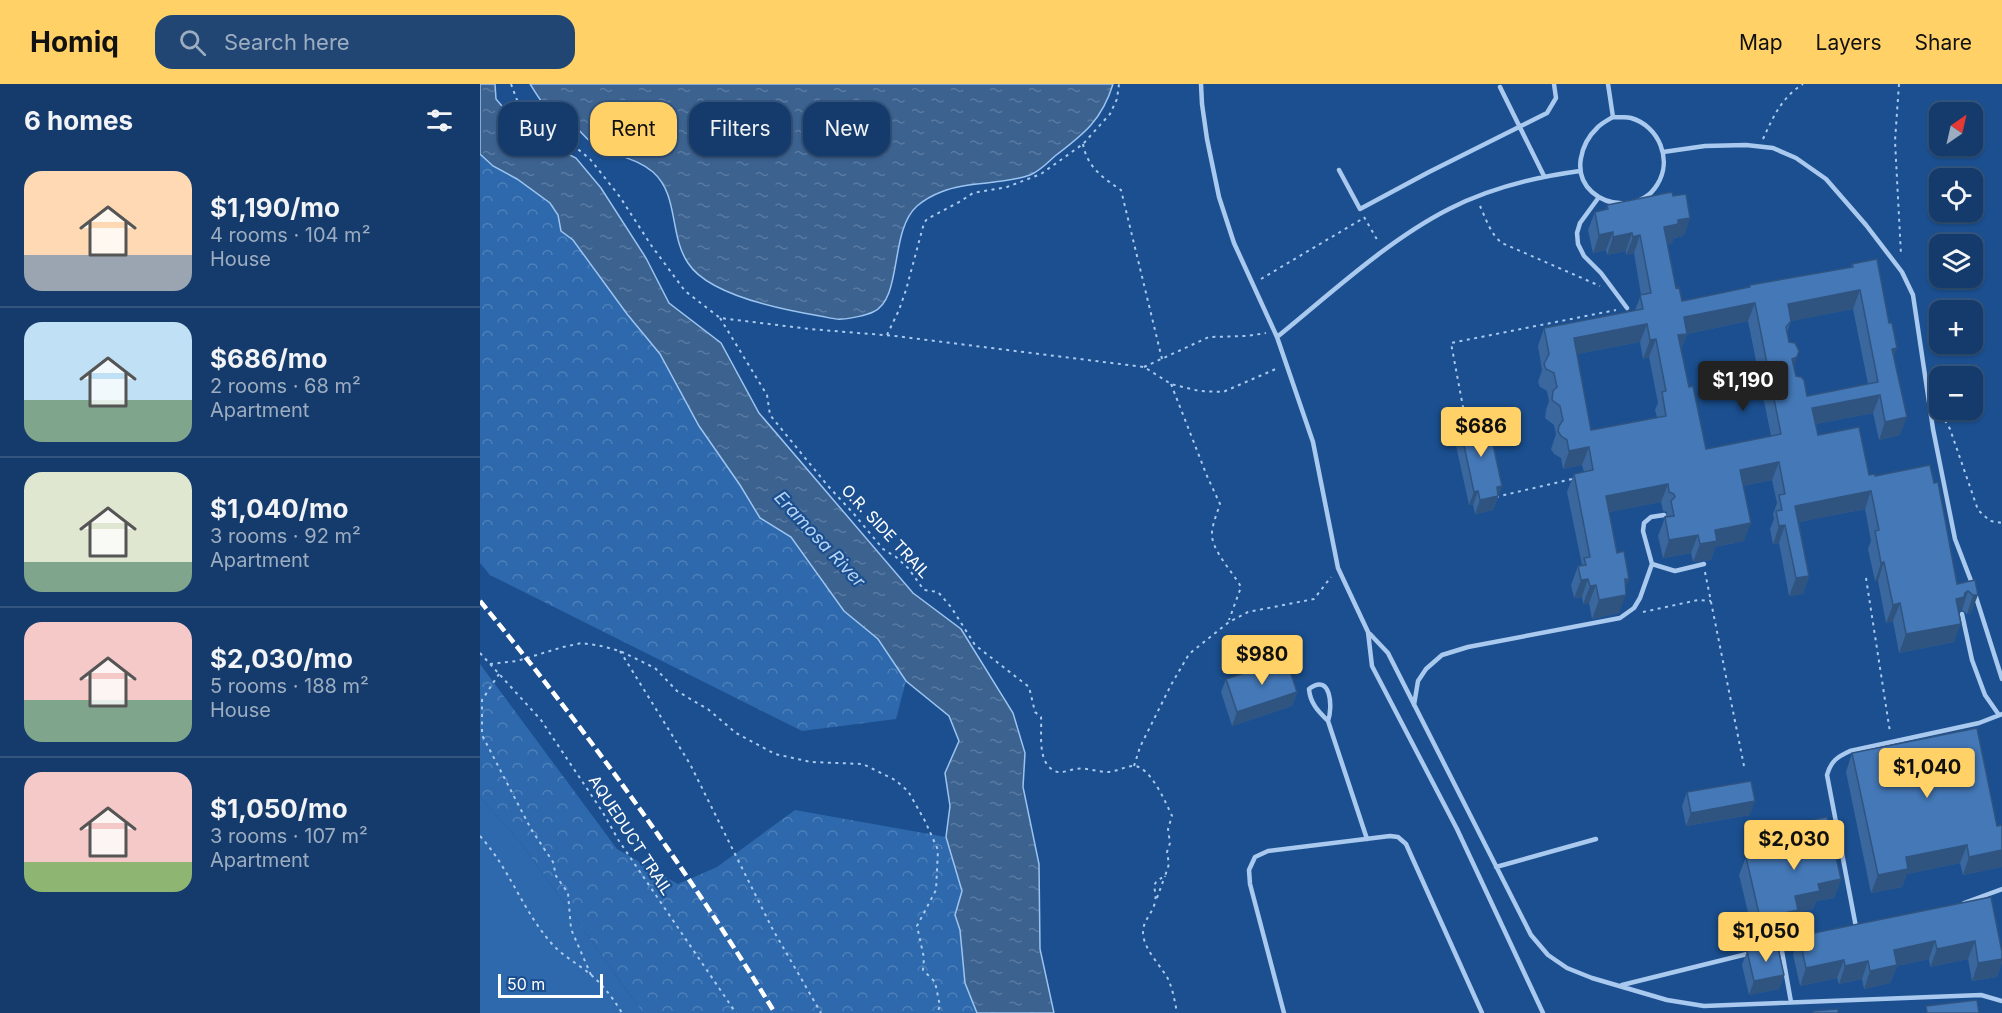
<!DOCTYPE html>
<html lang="en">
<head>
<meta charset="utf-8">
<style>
  :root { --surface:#143b6b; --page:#214673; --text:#f1f3f6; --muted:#9dadc1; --line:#33557e; --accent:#ffd166 }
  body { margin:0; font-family:Inter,sans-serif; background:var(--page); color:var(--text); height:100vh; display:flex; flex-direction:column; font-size:22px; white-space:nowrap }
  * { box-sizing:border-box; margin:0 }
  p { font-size:20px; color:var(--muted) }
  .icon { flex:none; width:33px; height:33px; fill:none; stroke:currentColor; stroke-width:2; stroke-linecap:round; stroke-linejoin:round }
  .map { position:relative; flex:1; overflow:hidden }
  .panel { display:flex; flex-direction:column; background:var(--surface); width:480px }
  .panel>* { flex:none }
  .guide { position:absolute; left:18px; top:18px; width:570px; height:54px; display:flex; gap:12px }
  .needle { width:39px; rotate:34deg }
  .fabs { position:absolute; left:1449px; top:18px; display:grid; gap:12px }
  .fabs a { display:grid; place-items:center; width:54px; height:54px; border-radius:12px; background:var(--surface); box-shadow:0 2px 4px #0004,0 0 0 2px var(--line); font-size:30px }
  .scale { position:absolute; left:18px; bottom:15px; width:105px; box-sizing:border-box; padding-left:6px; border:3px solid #fff; border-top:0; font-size:16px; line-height:21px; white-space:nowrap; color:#fff; -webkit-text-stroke:4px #1b4f8f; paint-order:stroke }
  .price { position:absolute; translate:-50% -51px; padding:0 14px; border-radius:6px; background:var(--accent); color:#111; font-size:20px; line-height:39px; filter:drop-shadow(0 2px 3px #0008) }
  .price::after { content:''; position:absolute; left:50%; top:36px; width:18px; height:14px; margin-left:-9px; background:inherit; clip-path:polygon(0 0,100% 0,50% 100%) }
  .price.selected { background:#222; color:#fff }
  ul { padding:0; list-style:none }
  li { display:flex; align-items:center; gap:18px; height:150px; padding:0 24px }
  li+li { border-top:2px solid var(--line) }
  li span { display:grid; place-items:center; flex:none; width:168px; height:120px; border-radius:18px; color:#555 }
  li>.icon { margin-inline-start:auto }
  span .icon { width:72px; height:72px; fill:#fffc; stroke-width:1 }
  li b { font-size:26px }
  h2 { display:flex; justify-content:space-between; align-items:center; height:72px; padding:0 24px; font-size:26px }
  .chip { padding:0 21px; border-radius:18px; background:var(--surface); box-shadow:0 2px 4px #0004,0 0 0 2px var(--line); font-size:21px; line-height:54px }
  .chip.selected { background:var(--accent); color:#111 }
  header { display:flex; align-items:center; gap:36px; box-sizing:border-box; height:84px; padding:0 30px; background:var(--accent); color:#111 }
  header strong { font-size:28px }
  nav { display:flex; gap:33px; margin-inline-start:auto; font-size:21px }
  .search { width:420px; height:54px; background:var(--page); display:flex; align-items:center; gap:15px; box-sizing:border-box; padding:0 21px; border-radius:18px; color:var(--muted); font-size:22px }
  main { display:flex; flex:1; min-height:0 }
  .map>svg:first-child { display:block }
</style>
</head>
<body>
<header>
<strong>Homiq</strong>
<div class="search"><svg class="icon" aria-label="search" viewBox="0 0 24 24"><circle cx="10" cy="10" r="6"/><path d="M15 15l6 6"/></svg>Search here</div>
<nav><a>Map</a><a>Layers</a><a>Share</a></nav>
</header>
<main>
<section class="panel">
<h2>6 homes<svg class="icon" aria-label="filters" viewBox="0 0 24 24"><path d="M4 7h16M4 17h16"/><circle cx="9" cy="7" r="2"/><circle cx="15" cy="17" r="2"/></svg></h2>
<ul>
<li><span style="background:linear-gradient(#ffd9b3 70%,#9aa5b1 0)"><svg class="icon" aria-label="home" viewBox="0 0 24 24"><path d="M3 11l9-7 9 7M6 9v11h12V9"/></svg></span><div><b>$1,190/mo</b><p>4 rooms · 104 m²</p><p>House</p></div></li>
<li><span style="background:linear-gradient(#bfe0f5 65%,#7fa58c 0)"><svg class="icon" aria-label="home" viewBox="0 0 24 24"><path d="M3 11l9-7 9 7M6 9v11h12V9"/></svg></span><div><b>$686/mo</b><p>2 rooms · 68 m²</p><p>Apartment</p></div></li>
<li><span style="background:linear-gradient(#dfe7d0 75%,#7fa58c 0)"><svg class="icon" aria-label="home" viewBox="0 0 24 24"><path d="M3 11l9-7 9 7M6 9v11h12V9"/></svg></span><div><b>$1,040/mo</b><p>3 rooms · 92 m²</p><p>Apartment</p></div></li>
<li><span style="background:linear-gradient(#f6c9c9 65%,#7fa58c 0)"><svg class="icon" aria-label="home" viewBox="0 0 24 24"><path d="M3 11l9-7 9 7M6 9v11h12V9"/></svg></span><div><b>$2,030/mo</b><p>5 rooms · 188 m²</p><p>House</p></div></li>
<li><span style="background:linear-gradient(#f6c9c9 75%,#8fb573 0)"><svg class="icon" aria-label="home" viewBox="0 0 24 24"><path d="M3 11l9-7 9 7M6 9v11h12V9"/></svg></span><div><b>$1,050/mo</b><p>3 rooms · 107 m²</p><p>Apartment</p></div></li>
</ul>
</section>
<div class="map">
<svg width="1522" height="929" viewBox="0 0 1522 929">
  <defs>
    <pattern id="forest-crowns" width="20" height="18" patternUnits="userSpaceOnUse" patternTransform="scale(1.5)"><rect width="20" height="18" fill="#2e69ad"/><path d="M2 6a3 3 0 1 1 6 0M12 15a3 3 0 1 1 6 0" fill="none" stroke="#4d80b9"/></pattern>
    <pattern id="water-ripples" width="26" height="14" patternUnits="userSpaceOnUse" patternTransform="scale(1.5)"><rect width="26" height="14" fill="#3c6290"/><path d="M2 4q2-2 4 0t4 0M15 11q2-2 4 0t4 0" fill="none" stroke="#597aa1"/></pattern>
  </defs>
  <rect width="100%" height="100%" fill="#1b4f8f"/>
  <path fill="#2e69ad" d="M0,713L41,759L163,929H0Z"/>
  <path fill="url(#forest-crowns)" d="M0,70L13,82L37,95L70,119L78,131L81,147L93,156L147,230L180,270L219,342L260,401L280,434L311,453L364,527L398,555L426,597L416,635L322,647L10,491L0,479Z
    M0,580L137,765L198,800L237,783L315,726L466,753L482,807L475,831L480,846L485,899L497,929H163L41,759L0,713Z"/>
  <path fill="url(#water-ripples)" stroke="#9cc4f0" stroke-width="1.5" d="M0,0H15L16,15L33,35L70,61L96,74L121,104L166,174L189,219L241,259L279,329L433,509L481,545L533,629L545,669L543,703L559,780L560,865L574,929H497L485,899L480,846L475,831L482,807L466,753L470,722L465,689L479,657L469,632L426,597L398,555L364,527L311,453L280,434L260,401L219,342L180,270L147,230L93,156L81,147L78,131L70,119L37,95L13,82L0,70Z
    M50,0H633C622,36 604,50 575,72C567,79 560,87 550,91C523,101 487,97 461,108C453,111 443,117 437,122C409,147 423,215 393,228C387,231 369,235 362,235C355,236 347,233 340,232C304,226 229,212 208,179C189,151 199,111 173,88C156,74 139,73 120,64C110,60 103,50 96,43C86,35 75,30 66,22C59,16 55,7 50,0Z"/>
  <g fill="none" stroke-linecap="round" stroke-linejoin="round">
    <path stroke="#a9c9ee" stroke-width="2" stroke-dasharray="3 4.5" stroke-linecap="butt" d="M31,0L37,16L49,34L71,49L88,57L110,75L140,113L171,161L205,207L240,234L330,245L415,252L664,283L691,300L719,307L743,308L798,284
      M1419,0L1415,57L1421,171
      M1283,55C1293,33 1302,13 1323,0
      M603,60C607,83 623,94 641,106L682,275
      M1000,122C1006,135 1011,151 1022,159L1120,202
      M884,133L899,159
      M781,195L882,135
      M240,234L287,311L290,331L348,402L374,430L403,465L416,473L428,484L444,506L458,508L471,523L495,561L549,603L555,628L561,633C562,648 558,671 569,683C578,692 585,687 595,685C606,683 617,688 627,688C636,688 645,682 654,682C670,682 686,719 692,732L688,745L690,759L687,768L689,780L685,792C667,801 678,804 675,818C673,829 663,836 663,848C663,866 682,882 689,897C693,907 695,918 697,929
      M407,251L419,226L426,206L444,139L447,135L481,117L493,109L527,103L561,90L603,60L630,30L637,15L639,0
      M664,283L729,253L767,252L786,249
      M691,300L727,392L740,420C737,429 733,439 732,448C730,465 753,488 761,503L749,536
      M1461,330L1470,345L1498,426L1510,437L1522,439
      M986,339L971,259L1136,226
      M1016,413L1092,395
      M1225,488L1264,682
      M1386,494L1410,648
      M1163,528L1218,516L1231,517
      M140,567L210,680L292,844L341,929
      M0,569L61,636L122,727L139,757L256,929
      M10,580L37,577L83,563L102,559L121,562L140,567L175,584L197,607L229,626L256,649L295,670L331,678L383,680L415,696L428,707L445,737L458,766L456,806L437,842L444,874L443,886L455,898L460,922L457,929
      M19,590L2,616V651L51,745L73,778L76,792L88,809L91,845L111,891
      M654,682L660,663L691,601L709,570L749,538L768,528L834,515L851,493
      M0,752C30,785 43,828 73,861C83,872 98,880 110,890C123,901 133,914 142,929
      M677,814L685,792"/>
    <path stroke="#a9c9ee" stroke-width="4.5" d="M721,0L722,20L727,55L739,113L754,159L797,253L833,358L858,484L888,548L892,582L977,745L1063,929
      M1128,0L1133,33
      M1020,3L1064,92
      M1133,33C1139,33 1146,33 1151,34C1179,42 1193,76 1177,101C1163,124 1130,124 1112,108C1092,90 1100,60 1118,43C1122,39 1128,36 1133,33Z
      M1183,68L1225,62L1266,61L1293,64L1316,74L1346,95L1386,141L1422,188L1433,211L1453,345L1475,455L1493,502
      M859,86L880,125L949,88L1067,29L1076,14L1074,0
      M1119,113L1100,139L1097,149L1098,160L1104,172L1121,189L1147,224
      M797,253C850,210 908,156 969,125C1010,104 1055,93 1100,87
      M1172,480L1195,487L1224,480
      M1495,510L1522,595
      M1482,530L1492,576L1505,611L1519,631
      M890,550L908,569L911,575L1051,851L1068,871L1087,884L1112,894L1187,916L1224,922L1501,911L1522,917
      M934,621L938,597L946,585L962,571L988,563L1140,534L1154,524L1160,514L1172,480L1163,447L1164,439L1171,433L1184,431
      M848,637C853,623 851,588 829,605C830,619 838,627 848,637L887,755
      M1016,783L1116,755
      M1484,819L1522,805
      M1376,843L1347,691C1351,677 1357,673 1370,667L1499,639L1522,630
      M1301,862L1311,918
      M1294,863L1321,857
      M1142,901L1271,869
      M804,929L770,800L769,786L775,773L788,767L910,752L918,753L926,760L1002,929"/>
    <path stroke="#fff" stroke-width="4.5" stroke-dasharray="10 4.5" stroke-linecap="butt" d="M0,517C107,647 207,785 295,929"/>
  </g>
  <path fill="#3a679d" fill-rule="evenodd" d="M1127,121L1204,152L1193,154L1192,159L1187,160L1196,204L1202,217L1269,204L1270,201L1371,183L1372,180L1414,273L1420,351L1399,356L1393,329L1336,340L1338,351L1389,391L1395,392L1477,500L1495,496L1491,529L1487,530L1482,526L1479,527L1474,558L1419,569L1413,537L1406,539L1398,497H1395L1388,465L1391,457L1385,425L1319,438L1329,492L1323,510L1309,512L1299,459L1293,460L1290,445L1294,435L1293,430L1297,419L1292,396L1263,402L1264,457L1235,463L1231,476L1213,478L1211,469L1183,474L1178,452L1187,428L1183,427L1181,418L1129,428L1145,504L1139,529L1112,535L1109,519L1103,520L1102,513L1094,514L1091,501L1098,482L1102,481L1087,408L1094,390L1104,388L1102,381L1083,385L1081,374L1074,370L1071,365L1076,350L1074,341L1065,334L1066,326L1069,317L1067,307L1060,303L1058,298L1062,286L1058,262L1064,244L1155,226L1161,211L1154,169L1146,171V167L1127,171L1126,166L1113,169L1108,146L1115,128L1126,126ZM1373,225L1388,300L1327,312L1316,292L1307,248L1311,237ZM1268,237L1291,352L1226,365L1209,303L1201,266L1207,250ZM1160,258L1163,275L1169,273L1178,319L1175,326L1177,333L1111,346L1097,270Z
    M986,335L1000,338L1022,402L1013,426L995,430L993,421H989L975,357L980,343L983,342Z
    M746,595L817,608L812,622L752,642L741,608Z
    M1372,669L1517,742L1522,741V783L1483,791L1480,779L1427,790L1422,803L1391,809L1366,688Z
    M1207,708L1270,731L1206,742L1202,722Z
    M1326,737L1361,795L1354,814L1336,817L1333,825L1317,829L1312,845L1274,853L1259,791L1266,773L1320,761L1319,755Z
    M1511,813L1522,868V878L1517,893L1492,897L1488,875L1450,883L1449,875L1417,882L1410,899L1384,905L1382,895L1359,900L1357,894L1320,902L1313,870L1319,852Z
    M1267,867L1304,891L1299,905L1269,911L1262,881Z"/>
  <path fill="#305480" d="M1210,134L1204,152L1193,154L1192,159L1177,162L1184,143L1198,136Z
    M1133,148L1126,166L1113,169L1119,151Z
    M1152,149L1146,167L1127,171L1133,153Z
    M1160,151L1154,169L1146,171L1153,153Z
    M1380,206L1373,225L1302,239L1308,220Z
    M1275,219L1268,237L1207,250L1200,268L1191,270L1204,233Z
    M1167,240L1160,258L1087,272L1094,254Z
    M1176,255L1169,273L1163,275L1170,256Z
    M1417,264L1410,283L1412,265Z
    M1317,273L1311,291L1312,275Z
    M1400,311L1393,329L1326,342L1332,324Z
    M1427,333L1420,351L1399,356L1405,338Z
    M1109,363L1102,381L1083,385L1089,367Z
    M1299,378L1292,396L1253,404L1260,386Z
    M1188,400L1181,418L1119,430L1126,412Z
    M1022,402L1013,426L995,430L1000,416L1017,403Z
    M998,407L993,421H989L994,408Z
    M1391,407L1385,425L1309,440L1315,422Z
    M1271,439L1264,457L1235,463L1231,476L1213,478L1220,460L1235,446Z
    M1305,441L1299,459L1293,460L1299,442Z
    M1218,451L1211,469L1183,474L1189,456Z
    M1404,478L1398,497H1395L1401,479Z
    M1329,492L1323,510L1309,512L1316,494Z
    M1108,495L1102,513L1094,514L1101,496Z
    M1145,495H1149L1143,511H1146L1139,529L1112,535L1119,516Z
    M1116,501L1109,519L1103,520L1110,502Z
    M1488,507L1482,526L1479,527L1478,531L1476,515Z
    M1493,511H1498L1491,529L1487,530Z
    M1420,519L1413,537L1406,539L1413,521Z
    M1481,540L1474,558L1419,569L1426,550Z
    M817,608L812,622L752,642L757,628Z
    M1275,717L1270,731L1206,742L1211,729Z
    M1487,761L1480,779L1427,790L1422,803L1391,809L1398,791L1426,773Z
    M1522,766V783L1483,791L1489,773Z
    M1361,795L1354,814L1336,817L1333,825L1317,829L1312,845L1274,853L1280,834L1315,812L1338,800Z
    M1455,857L1449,875L1417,882L1410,899L1384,905L1390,887L1414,866Z
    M1495,857L1488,875L1450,883L1457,865Z
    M1522,875V878L1517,893L1492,897L1498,879Z
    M1364,876L1357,894L1320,902L1326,884Z
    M1388,877L1382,895L1359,900L1365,882Z
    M1304,891L1299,905L1269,911L1274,897Z"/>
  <path fill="#4478b7" stroke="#305480" stroke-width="1.5" fill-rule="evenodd" d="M1192,108L1193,112L1206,110L1210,134L1198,136V140L1184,143L1196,204L1199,203L1202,217L1270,203V201L1373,183L1372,180L1397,175L1409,239H1412L1417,264L1412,265L1427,333L1405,338L1400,311L1332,324L1338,351L1379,343L1389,391L1395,390V392L1450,381L1454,399L1458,398L1477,500L1495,496L1498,511H1493L1488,507L1485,509L1484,513L1476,515L1481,540L1426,550L1420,519L1413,521L1404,478L1401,479L1395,447L1399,446L1391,407L1315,422L1329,492L1316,494L1305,441L1299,442L1296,427L1302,426L1299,411L1305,410L1299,378L1260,386L1271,439L1235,446L1237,457L1220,460L1218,451L1189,456L1185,433L1194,432L1191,417L1195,413L1194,410L1189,408L1188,400L1126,412L1137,469L1144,467L1149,495H1145L1146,511L1119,516L1116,501L1110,502L1108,495L1101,496L1098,482L1106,481L1104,474L1110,473L1094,390L1113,386L1109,363L1089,367L1087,356L1081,352L1078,347L1079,342L1083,336L1080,322L1072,316L1073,307L1077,303L1074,289L1066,285L1064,280L1069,270L1064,244L1163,225L1160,211L1171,209L1160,151L1153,153L1152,149L1133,153V148L1119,151L1115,128L1128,125L1127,121ZM1380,206L1398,298L1327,312L1324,296L1321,293L1316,292L1312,275L1317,273L1319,267L1315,259L1309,258L1306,243L1311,237L1308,220ZM1275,219L1301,350L1226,365L1213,302L1209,303L1198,251L1207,250L1204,233ZM1167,240L1170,256L1176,255L1186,307L1182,308L1186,332L1111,346L1094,254Z
    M999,332L1000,338L1008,337L1022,402L1017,403L1018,412L1000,416L998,407L994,408L980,343L987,341L986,335Z
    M806,575L817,608L757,628L746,595Z
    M1497,644L1517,742L1522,741V766L1489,773L1487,761L1426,773L1428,785L1398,791L1372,669Z
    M1271,697L1275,717L1211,729L1207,708Z
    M1347,733L1361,795L1338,800L1340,807L1315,812L1318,826L1280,834L1266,773L1325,760L1324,757L1330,755L1326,737Z
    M1511,813L1522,868V875L1498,879L1495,857L1457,865L1455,857L1414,866L1417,881L1390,887L1388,877L1365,882L1364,876L1326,884L1319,852Z
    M1297,860L1304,891L1274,897L1267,867Z
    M1497,916L1499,929H1447L1446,922Z
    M1358,925V929H1333V927Z"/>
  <g text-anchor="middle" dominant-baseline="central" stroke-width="4.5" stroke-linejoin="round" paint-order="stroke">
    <g font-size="16" fill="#fff" stroke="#1b4f8f">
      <text transform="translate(406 447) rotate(47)">O.R. SIDE TRAIL</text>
      <text transform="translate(151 751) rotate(57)">AQUEDUCT TRAIL</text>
    </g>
    <g font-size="18" font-style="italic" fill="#b5d3f5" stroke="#1b4f8f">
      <text transform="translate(340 455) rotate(47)">Eramosa River</text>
    </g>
  </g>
</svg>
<div class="fabs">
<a><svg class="needle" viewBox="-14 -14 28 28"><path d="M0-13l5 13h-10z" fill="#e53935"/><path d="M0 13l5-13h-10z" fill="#9dadc1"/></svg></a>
<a><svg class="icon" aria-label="locate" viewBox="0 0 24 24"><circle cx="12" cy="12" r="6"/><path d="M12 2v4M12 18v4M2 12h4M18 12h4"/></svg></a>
<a><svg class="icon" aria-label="layers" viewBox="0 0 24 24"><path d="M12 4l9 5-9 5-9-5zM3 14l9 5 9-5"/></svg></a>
<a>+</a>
<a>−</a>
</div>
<div class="scale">50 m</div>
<b class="price selected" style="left:1263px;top:328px">$1,190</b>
<b class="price" style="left:1001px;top:374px">$686</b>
<b class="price" style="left:782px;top:602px">$980</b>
<b class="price" style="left:1447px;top:715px">$1,040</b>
<b class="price" style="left:1314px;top:787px">$2,030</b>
<b class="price" style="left:1286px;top:879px">$1,050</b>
<div class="guide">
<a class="chip">Buy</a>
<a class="chip selected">Rent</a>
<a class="chip">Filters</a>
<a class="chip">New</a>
</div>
</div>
</main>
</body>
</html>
